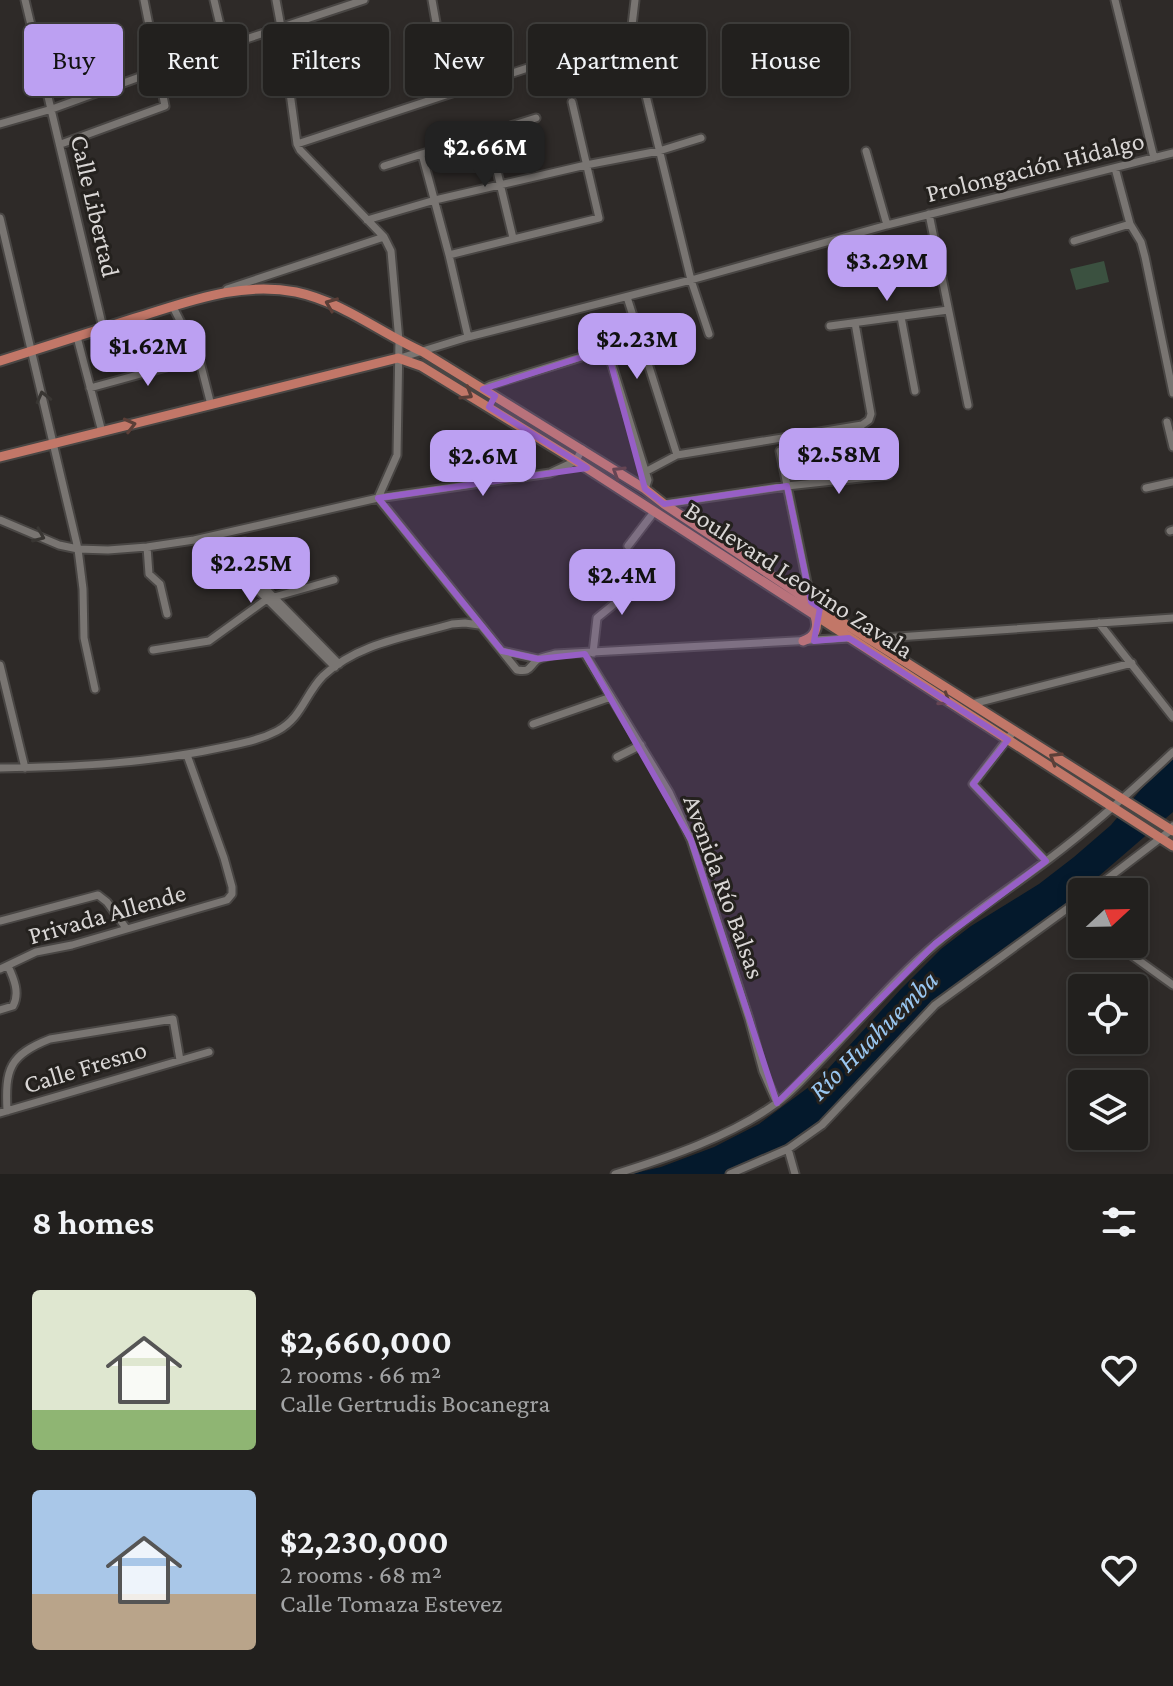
<!DOCTYPE html>
<html lang="en">
<head>
<meta charset="utf-8">
<style>
  :root { --surface:#22201e; --page:#2a2827; --text:#f1f3f6; --muted:#a2a3a4; --line:#3f3e3c; --accent:#bca0f2 }
  body { margin:0; font-family:"Crimson Pro",serif; background:var(--page); color:var(--text); height:100vh; display:flex; flex-direction:column; font-size:30px; white-space:nowrap }
  * { box-sizing:border-box; margin:0 }
  p { font-size:26px; color:var(--muted) }
  .icon { flex:none; width:44px; height:44px; fill:none; stroke:currentColor; stroke-width:2; stroke-linecap:round; stroke-linejoin:round }
  .map { position:relative; height:1174px; overflow:hidden }
  .panel { display:flex; flex-direction:column; background:var(--surface); flex:1 }
  .panel>* { flex:none }
  .hud { position:absolute; left:24px; top:24px; width:1126px; height:72px; display:flex; gap:16px }
  .needle { width:52px; rotate:68deg }
  .fabs { position:absolute; left:1068px; top:878px; display:grid; gap:16px }
  .fabs a { display:grid; place-items:center; width:80px; height:80px; border-radius:8px; background:var(--surface); box-shadow:0 4px 12px #0003,0 0 0 2px var(--line); font-size:40px }
  .price { position:absolute; translate:-50% -68px; padding:0 18px; border-radius:16px; background:var(--accent); color:#111; font-size:26px; line-height:52px; filter:drop-shadow(0 2px 4px #0008) }
  .price::after { content:''; position:absolute; left:50%; top:48px; width:24px; height:18px; margin-left:-12px; background:inherit; clip-path:polygon(0 0,100% 0,50% 100%) }
  .price.selected { background:#222; color:#fff }
  ul { padding:0; list-style:none }
  li { display:flex; align-items:center; gap:24px; height:200px; padding:0 32px }
  li span { display:grid; place-items:center; flex:none; width:224px; height:160px; border-radius:8px; color:#555 }
  li>.icon { margin-inline-start:auto }
  span .icon { width:96px; height:96px; fill:#fffc; stroke-width:1 }
  li b { font-size:34px }
  h2 { display:flex; justify-content:space-between; align-items:center; height:96px; padding:0 32px; font-size:34px }
  .tag { padding:0 28px; border-radius:8px; background:var(--surface); box-shadow:0 4px 12px #0003,0 0 0 2px var(--line); font-size:28px; line-height:72px }
  .tag.selected { background:var(--accent); color:#111 }
  .map>svg:first-child { display:block }
</style>
</head>
<body>
<div class="map">
<svg width="1173" height="1174" viewBox="0 0 1173 1174">
  <rect width="100%" height="100%" fill="#2e2a28"/>
  <path fill="#3b5140" d="M1104,261L1109,282L1076,290L1070,269Z
    M423,363L479,395L1173,837V840Z"/>
  <path fill="#04192c" d="M1173,756V812L1062,908L978,968L934,1005L821,1123L788,1147L727,1174H631L661,1167L714,1147L759,1124L817,1081L901,989L941,949L971,926L1039,884L1074,857L1111,825L1143,787Z"/>
  <g fill="none" stroke-linecap="round" stroke-linejoin="round">
    <defs>
      <path id="minor" d="M25,0L103,328
        M214,0L225,46
        M276,0L281,27L297,144L300,150L384,237L391,251L399,341L397,455L378,498
        M432,0L437,28L430,39L442,96
        M635,0L631,34L691,280L709,334
        M1115,0L1154,158
        M0,124L52,109L225,46L364,0
        M488,133L513,238
        M61,144L165,106L144,0
        M297,144L631,34
        M866,151L887,225
        M422,154L449,255L468,337
        M384,166L536,118
        M1115,168L1130,224L1141,242L1145,257L1173,393
        M929,214L968,405
        M0,218L78,549L83,589L84,638L95,689
        M367,220L435,200L586,165L659,151L701,138
        M1074,241L1130,224
        M449,255L599,218L572,102
        M227,289L384,237
        M627,297L677,455
        M173,307L199,358L211,405
        M901,317L915,391
        M830,326L948,310
        M77,337L102,432
        M400,358L468,337L691,280L887,225L1173,153
        M90,388L199,358
        M483,389L491,385L607,349L648,480L645,489
        M1167,422L1173,447
        M780,451L811,602
        M645,472L677,455L862,425L869,420L871,414L855,323
        M1146,488L1173,482
        M378,498L517,670C531,672 528,668 537,660C541,657 550,656 555,654L851,638
        M664,504L787,486L888,475
        M0,520L59,545L78,549L108,550L147,547L194,540L378,498L550,473L576,461L582,449
        M1170,531L1173,530
        M245,542L239,543V545L247,579L335,667
        M245,542L253,576L339,664
        M628,546L654,512
        M147,547L149,574L160,584L167,614
        M1099,623L1173,717
        M868,639L1173,618
        M153,650L209,641L267,599L334,580
        M502,651L538,659
        M593,653L597,618L646,578
        M585,654L669,792L691,840L749,1019L763,1071L777,1103
        M0,665L25,768
        M972,704L1132,663
        M533,724L611,697
        M1013,732L973,784L1046,861
        M617,757L641,745
        M0,768C75,767 151,763 224,747C242,743 260,740 277,731C302,718 305,694 323,676C358,643 407,637 452,624L465,623L479,625
        M1090,892L1171,830L1173,826
        M1068,909L1082,919
        M0,921L98,895L107,902L126,928
        M1116,944L1173,985
        M0,969L36,952L72,945L227,900L232,894V887L224,858L187,755
        M0,1010L13,1006C20,993 14,979 8,966
        M7,1111C5,1069 9,1055 50,1039L173,1019L180,1060
        M0,1113L209,1052
        M788,1149L795,1174
        M615,1174C667,1158 731,1136 775,1104C793,1092 808,1073 823,1058C861,1019 896,977 938,942C973,912 1012,887 1049,859C1093,826 1133,790 1173,752
        M730,1174L788,1149L822,1125L935,1005L1082,898"/>
      <path id="major" d="M0,361C45,347 90,332 135,318C188,302 239,281 296,292C343,302 380,333 423,352L645,489L664,504L820,608L1173,831
        M0,457L398,358L421,366L576,461L1173,846
        M803,641C815,637 819,628 815,616"/>
    </defs>
    <use href="#minor" stroke="#494644" stroke-width="11"/>
    <use href="#major" stroke="#494644" stroke-width="13"/>
    <use href="#minor" stroke="#797572" stroke-width="7"/>
    <use href="#major" stroke="#c27768" stroke-width="9"/>
  </g>
  <defs><path id="oneway-chevron" d="M-2-3.5L2.5 0L-2 3.5" fill="none" stroke-width="1.6" stroke-linecap="round" stroke-linejoin="round" transform="scale(2)"/></defs>
  <g stroke="#5b3f38">
    <use href="#oneway-chevron" transform="translate(331 304) rotate(-158)"/>
    <use href="#oneway-chevron" transform="translate(467 394) rotate(31)"/>
    <use href="#oneway-chevron" transform="translate(130 425) rotate(-14)"/>
    <use href="#oneway-chevron" transform="translate(618 472) rotate(-148)"/>
    <use href="#oneway-chevron" transform="translate(945 700) rotate(33)"/>
    <use href="#oneway-chevron" transform="translate(1055 758) rotate(-148)"/>
  </g>
  <g stroke="#393633">
    <use href="#oneway-chevron" transform="translate(43 397) rotate(-104)"/>
    <use href="#oneway-chevron" transform="translate(39 536) rotate(23)"/>
  </g>
  <path fill="#975fc6" fill-opacity="0.2" stroke="#975fc6" stroke-width="6" stroke-linejoin="round" d="M607,349L645,489L664,504L787,486L811,602L820,608L814,641L849,638L1008,740L973,784L1046,861L935,944L777,1103L691,840L585,654L538,659L502,651L378,498L587,468L489,407L495,396L483,389Z"/>
  <g text-anchor="middle" dominant-baseline="central" stroke-width="6" stroke-linejoin="round" paint-order="stroke">
    <g font-size="26" fill="#d9d6d5" stroke="#24211e">
      <text transform="translate(1035 167) rotate(-14)">Prolongación Hidalgo</text>
      <text transform="translate(95 206) rotate(77)">Calle Libertad</text>
      <text transform="translate(799 580) rotate(33)">Boulevard Leovino Zavala</text>
      <text transform="translate(724 887) rotate(70)">Avenida Río Balsas</text>
      <text transform="translate(107 914) rotate(-16)">Privada Allende</text>
      <text transform="translate(85 1067) rotate(-17)">Calle Fresno</text>
    </g>
    <g font-size="28" font-style="italic" fill="#9ac7f1" stroke="#24211e">
      <text transform="translate(873 1035) rotate(-45)">Río Huahuemba</text>
    </g>
  </g>
</svg>
<div class="fabs">
<a><svg class="needle" viewBox="-14 -14 28 28"><path d="M0-13l5 13h-10z" fill="#e53935"/><path d="M0 13l5-13h-10z" fill="#a2a3a4"/></svg></a>
<a><svg class="icon" aria-label="locate" viewBox="0 0 24 24"><circle cx="12" cy="12" r="6"/><path d="M12 2v4M12 18v4M2 12h4M18 12h4"/></svg></a>
<a><svg class="icon" aria-label="layers" viewBox="0 0 24 24"><path d="M12 4l9 5-9 5-9-5zM3 14l9 5 9-5"/></svg></a>
</div>
<b class="price selected" style="left:485px;top:189px">$2.66M</b>
<b class="price" style="left:887px;top:303px">$3.29M</b>
<b class="price" style="left:637px;top:381px">$2.23M</b>
<b class="price" style="left:148px;top:388px">$1.62M</b>
<b class="price" style="left:839px;top:496px">$2.58M</b>
<b class="price" style="left:483px;top:498px">$2.6M</b>
<b class="price" style="left:251px;top:605px">$2.25M</b>
<b class="price" style="left:622px;top:617px">$2.4M</b>
<div class="hud">
<a class="tag selected">Buy</a>
<a class="tag">Rent</a>
<a class="tag">Filters</a>
<a class="tag">New</a>
<a class="tag">Apartment</a>
<a class="tag">House</a>
</div>
</div>
<section class="panel">
<h2>8 homes<svg class="icon" aria-label="filters" viewBox="0 0 24 24"><path d="M4 7h16M4 17h16"/><circle cx="9" cy="7" r="2"/><circle cx="15" cy="17" r="2"/></svg></h2>
<ul>
<li><span style="background:linear-gradient(#dfe7d0 75%,#8fb573 0)"><svg class="icon" aria-label="home" viewBox="0 0 24 24"><path d="M3 11l9-7 9 7M6 9v11h12V9"/></svg></span><div><b>$2,660,000</b><p>2 rooms · 66 m²</p><p>Calle Gertrudis Bocanegra</p></div><svg class="icon" aria-label="heart" viewBox="0 0 24 24"><path d="M12 20l-8-8c-3-5 5-10 8-4 3-6 11-1 8 4z"/></svg></li>
<li><span style="background:linear-gradient(#a9c7e8 65%,#b9a48a 0)"><svg class="icon" aria-label="home" viewBox="0 0 24 24"><path d="M3 11l9-7 9 7M6 9v11h12V9"/></svg></span><div><b>$2,230,000</b><p>2 rooms · 68 m²</p><p>Calle Tomaza Estevez</p></div><svg class="icon" aria-label="heart" viewBox="0 0 24 24"><path d="M12 20l-8-8c-3-5 5-10 8-4 3-6 11-1 8 4z"/></svg></li>
</ul>
</section>
</body>
</html>
